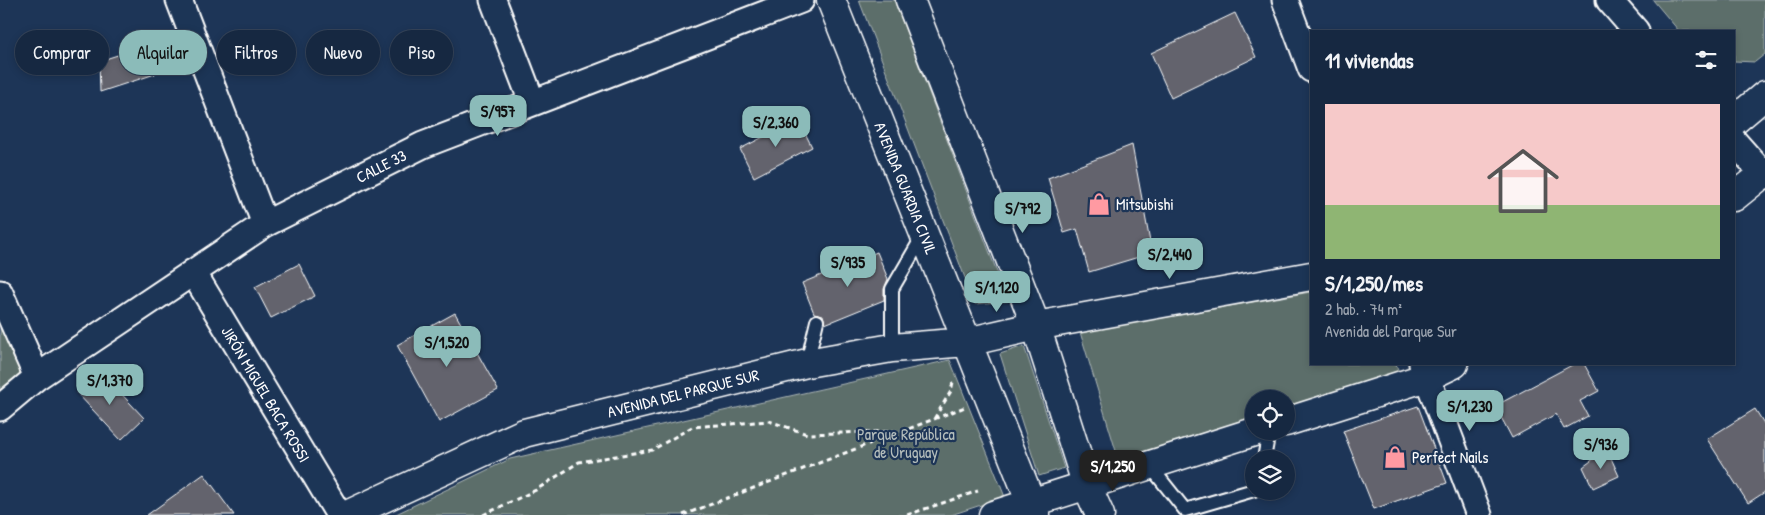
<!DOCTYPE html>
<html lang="es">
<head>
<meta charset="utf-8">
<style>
  :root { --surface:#162841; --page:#23344c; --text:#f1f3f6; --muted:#9ea6b1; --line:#35445a; --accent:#8bbbb9 }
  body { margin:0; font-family:"Patrick Hand",sans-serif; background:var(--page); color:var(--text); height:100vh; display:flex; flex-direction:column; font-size:19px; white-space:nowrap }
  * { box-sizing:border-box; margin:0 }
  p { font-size:16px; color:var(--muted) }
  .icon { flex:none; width:28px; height:28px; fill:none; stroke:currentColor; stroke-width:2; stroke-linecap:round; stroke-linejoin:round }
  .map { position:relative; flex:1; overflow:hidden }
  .sheet { position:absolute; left:1310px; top:30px; width:425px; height:335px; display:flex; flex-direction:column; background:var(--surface); border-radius:0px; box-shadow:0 2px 8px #0003,0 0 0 1px var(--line) }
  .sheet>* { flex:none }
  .hud { position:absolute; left:15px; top:30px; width:475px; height:45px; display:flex; gap:10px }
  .fabs { position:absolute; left:1245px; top:390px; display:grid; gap:10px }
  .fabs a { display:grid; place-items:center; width:50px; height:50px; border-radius:50%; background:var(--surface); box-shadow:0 2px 8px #0003,0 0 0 1px var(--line); font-size:25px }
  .price { position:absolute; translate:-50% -42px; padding:0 11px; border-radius:10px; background:var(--accent); color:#111; font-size:16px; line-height:32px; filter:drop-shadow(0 1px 2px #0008) }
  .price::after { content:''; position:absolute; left:50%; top:30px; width:15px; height:11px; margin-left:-8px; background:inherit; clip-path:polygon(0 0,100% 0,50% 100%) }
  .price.on { background:#222; color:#fff }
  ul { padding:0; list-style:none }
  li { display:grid; align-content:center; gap:10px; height:265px; padding:0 15px }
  li span { display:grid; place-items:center; height:155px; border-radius:0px; color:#555 }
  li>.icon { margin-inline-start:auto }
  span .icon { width:90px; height:90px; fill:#fffc; stroke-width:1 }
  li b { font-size:21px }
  h2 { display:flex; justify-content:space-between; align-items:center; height:60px; padding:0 15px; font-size:21px }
  .tag { padding:0 18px; border-radius:22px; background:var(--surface); box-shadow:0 2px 8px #0003,0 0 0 1px var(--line); font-size:18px; line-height:45px }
  .tag.on { background:var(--accent); color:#111 }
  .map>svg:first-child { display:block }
</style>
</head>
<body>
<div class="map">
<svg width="1765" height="515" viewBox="0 0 1765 515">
  <rect width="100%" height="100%" fill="#1d3557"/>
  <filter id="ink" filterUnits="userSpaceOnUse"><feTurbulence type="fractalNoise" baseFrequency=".02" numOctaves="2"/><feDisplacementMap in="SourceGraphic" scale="10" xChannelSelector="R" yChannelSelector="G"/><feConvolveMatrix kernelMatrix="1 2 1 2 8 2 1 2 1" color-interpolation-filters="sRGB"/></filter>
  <g filter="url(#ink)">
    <path fill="#5b6e6a" stroke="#adb6b4" d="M859,0H894L1008,301L975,304Z
      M1653,0H1765V54L1755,62L1734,61V31H1679Z
      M1311,292V364H1396L1400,375L1286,410V399H1254V420L1119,461L1080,332Z
      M0,309L29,374L0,397Z
      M1024,346L1064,468L1039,476L1000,354Z
      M950,360L1005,497L951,515H394L510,459Z"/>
    <path fill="#64646d" stroke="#fff" d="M1235,13L1256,57L1171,98L1151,53Z
      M146,46L155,74L100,92L99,61Z
      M798,119L812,147L754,177L740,149Z
      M1132,145L1152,253L1089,272L1077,229L1064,233L1048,178Z
      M877,252L888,279L884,289V300L825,324L823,315L814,313L802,283Z
      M299,264L315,296L271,318L255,287Z
      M455,313L498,390L439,422L397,345Z
      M1574,364H1584L1599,391L1580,401L1588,416L1564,429L1556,414L1512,438L1495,406Z
      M100,371L144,418L121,440L77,393Z
      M1418,406L1447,483L1374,509L1343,431Z
      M1755,409L1765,425V492L1748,503L1707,439Z
      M1607,449L1619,476L1593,488L1583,467Z
      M204,474L234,515H147Z"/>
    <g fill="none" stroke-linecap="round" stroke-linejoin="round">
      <defs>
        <path id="lane" d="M892,348V289L924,234
          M807,363L817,321
          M1264,459L1269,431
          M1150,466L1185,510L1254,490"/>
        <path id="street" d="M179,0L265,224
          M493,0L532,102
          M1285,0L1311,69
          M1609,0L1636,31
          M1734,141L1765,176
          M193,272L339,515
          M0,293L37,377
          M1422,364L1479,515
          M0,408L37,377L265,224L423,145L801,0"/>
        <path id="secondary" d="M831,0L1036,515
          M910,0L1036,326L1087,486L1100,515
          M1734,121L1765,95
          M1734,197L1765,172
          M1286,422L1427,377L1454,364
          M347,515L524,433L807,363L892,348L967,342L1036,326L1311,276
          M993,515L1257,431"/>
      </defs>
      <use href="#lane" stroke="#fff" stroke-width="16"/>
      <use href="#street" stroke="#fff" stroke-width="29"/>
      <use href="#secondary" stroke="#fff" stroke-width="31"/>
      <path stroke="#fff" stroke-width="3" stroke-dasharray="5 4" stroke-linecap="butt" d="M934,419L965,407
        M483,515L536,490L579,462L652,450L692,427L769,421L807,434L903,431L934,419L951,391L953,382
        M683,515L900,432
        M907,515L978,491"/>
      <use href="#lane" stroke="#1d3557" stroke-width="12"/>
      <use href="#street" stroke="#1d3557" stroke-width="25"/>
      <use href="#secondary" stroke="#1d3557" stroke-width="28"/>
    </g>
  </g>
  <defs>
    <symbol id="shop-bare" viewBox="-9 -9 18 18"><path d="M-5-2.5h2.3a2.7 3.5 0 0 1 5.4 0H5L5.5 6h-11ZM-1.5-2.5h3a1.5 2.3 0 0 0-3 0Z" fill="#ff9aa2" stroke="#1d3557" stroke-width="2.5" paint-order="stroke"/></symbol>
  </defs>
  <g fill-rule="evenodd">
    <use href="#shop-bare" x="1083" y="188" width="32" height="32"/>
    <use href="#shop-bare" x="1379" y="441" width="32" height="32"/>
  </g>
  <g text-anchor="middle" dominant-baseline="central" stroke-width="4.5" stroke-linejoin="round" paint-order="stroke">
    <g font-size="16" fill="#fff" stroke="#1d3557">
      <text transform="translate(381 166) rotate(-27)">CALLE 33</text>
      <text transform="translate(906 188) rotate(68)">AVENIDA GUARDIA CIVIL</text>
      <text transform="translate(683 393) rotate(-14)">AVENIDA DEL PARQUE SUR</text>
      <text transform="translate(266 394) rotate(59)">JIRÓN MIGUEL BACA ROSSI</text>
    </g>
    <g font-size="16" fill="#fff" stroke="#1d3557" text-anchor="start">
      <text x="1116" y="204">Mitsubishi</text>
      <text x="1412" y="457">Perfect Nails</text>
    </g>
    <g font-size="16" fill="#b5bebc" stroke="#1d3557">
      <text x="906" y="434">Parque República<tspan x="906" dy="18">de Uruguay</tspan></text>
    </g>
  </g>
</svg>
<div class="fabs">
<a><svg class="icon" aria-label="locate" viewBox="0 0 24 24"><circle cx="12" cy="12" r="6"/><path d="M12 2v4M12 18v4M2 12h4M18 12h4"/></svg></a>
<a><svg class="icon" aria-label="layers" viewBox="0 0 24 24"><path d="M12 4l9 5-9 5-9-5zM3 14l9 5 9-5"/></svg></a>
</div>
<b class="price" style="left:498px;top:137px">S/957</b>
<b class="price" style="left:776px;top:148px">S/2,360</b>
<b class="price" style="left:1023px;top:234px">S/792</b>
<b class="price" style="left:1170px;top:280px">S/2,440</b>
<b class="price" style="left:848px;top:288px">S/935</b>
<b class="price" style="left:997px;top:313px">S/1,120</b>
<b class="price" style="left:447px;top:368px">S/1,520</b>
<b class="price" style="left:110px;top:406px">S/1,370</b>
<b class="price" style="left:1470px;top:432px">S/1,230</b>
<b class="price" style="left:1601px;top:470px">S/936</b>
<b class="price on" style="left:1113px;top:492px">S/1,250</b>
<div class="hud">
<a class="tag">Comprar</a>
<a class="tag on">Alquilar</a>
<a class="tag">Filtros</a>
<a class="tag">Nuevo</a>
<a class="tag">Piso</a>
</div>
<section class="sheet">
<h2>11 viviendas<svg class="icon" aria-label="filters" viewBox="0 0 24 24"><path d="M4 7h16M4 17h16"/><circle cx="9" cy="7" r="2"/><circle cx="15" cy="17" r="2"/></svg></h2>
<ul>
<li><span style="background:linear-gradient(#f6c9c9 65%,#8fb573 0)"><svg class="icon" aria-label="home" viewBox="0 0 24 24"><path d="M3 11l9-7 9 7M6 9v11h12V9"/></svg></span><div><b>S/1,250/mes</b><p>2 hab. · 74 m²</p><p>Avenida del Parque Sur</p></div></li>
</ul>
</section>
</div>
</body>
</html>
